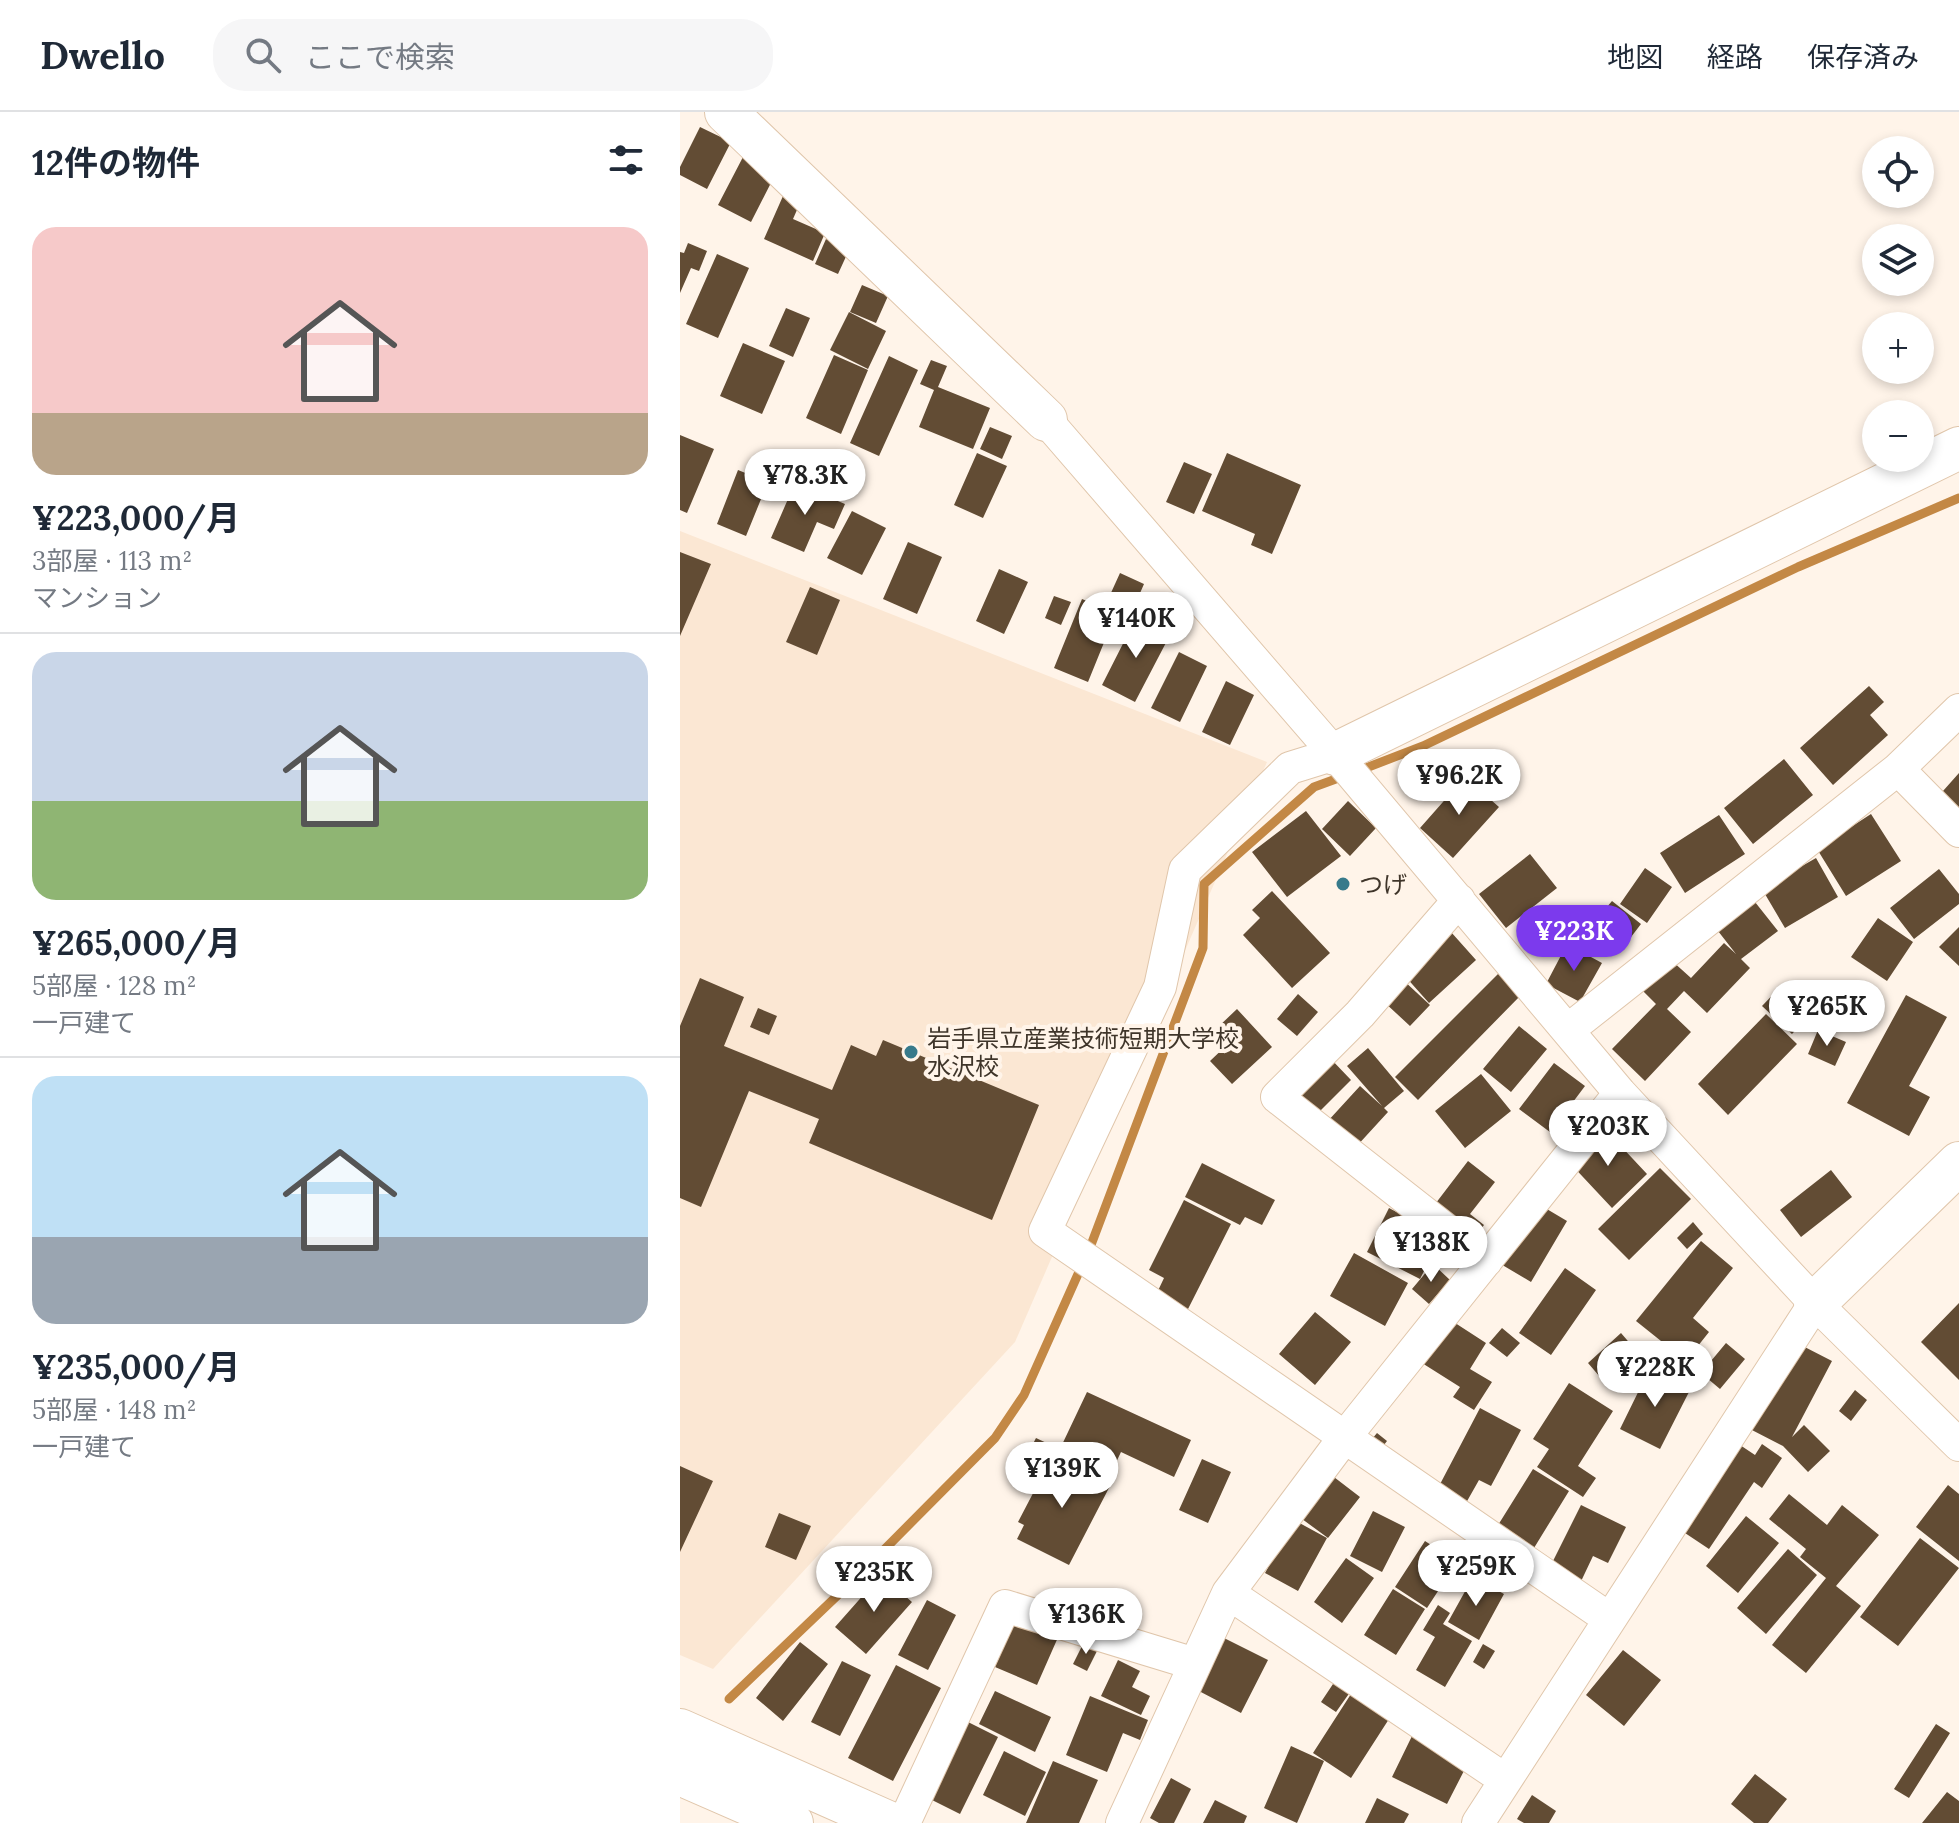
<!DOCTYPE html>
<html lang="ja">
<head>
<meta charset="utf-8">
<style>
  :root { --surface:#fff; --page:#f6f6f7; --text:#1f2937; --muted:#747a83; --line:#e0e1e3; --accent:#7c3aed }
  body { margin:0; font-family:Lora,"Noto Sans JP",serif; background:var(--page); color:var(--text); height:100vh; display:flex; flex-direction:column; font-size:30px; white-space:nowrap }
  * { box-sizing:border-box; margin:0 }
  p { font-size:26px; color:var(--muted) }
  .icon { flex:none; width:44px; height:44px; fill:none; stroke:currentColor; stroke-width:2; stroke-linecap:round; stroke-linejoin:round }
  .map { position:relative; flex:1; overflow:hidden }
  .side { display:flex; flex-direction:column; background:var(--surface); width:680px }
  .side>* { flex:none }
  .controls { position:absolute; left:1182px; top:24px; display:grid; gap:16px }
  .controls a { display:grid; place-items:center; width:72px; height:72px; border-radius:50%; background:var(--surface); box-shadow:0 4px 12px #0003; font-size:40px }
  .price { position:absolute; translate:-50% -68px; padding:0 18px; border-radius:28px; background:#fff; color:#222; font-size:26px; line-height:52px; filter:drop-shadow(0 2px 4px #0008) }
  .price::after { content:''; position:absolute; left:50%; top:48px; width:24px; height:18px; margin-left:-12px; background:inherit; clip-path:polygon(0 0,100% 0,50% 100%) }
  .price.current { background:var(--accent); color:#fff }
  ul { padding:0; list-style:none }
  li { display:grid; align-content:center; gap:16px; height:424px; padding:0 32px }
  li+li { border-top:2px solid var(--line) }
  li span { display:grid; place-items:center; height:248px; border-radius:24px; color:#555 }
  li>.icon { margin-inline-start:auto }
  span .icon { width:144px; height:144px; fill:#fffc; stroke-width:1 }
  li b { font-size:34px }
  h2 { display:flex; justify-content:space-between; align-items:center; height:96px; padding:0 32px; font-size:34px }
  header { display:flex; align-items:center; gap:48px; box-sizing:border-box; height:112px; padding:0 40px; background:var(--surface); border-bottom:2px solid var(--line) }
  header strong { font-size:38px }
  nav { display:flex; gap:44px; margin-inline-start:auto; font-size:28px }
  .search { width:560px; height:72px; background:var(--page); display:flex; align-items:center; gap:20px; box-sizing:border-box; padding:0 28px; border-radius:32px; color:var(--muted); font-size:30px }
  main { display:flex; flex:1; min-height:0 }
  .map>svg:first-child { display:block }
</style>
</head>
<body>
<header>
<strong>Dwello</strong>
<div class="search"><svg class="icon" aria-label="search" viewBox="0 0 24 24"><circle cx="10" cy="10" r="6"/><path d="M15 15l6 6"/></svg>ここで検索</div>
<nav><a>地図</a><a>経路</a><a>保存済み</a></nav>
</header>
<main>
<section class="side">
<h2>12件の物件<svg class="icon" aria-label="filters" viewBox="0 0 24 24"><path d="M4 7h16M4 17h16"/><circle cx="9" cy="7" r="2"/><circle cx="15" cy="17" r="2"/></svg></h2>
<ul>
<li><span style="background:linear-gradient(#f6c9c9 75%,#b9a48a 0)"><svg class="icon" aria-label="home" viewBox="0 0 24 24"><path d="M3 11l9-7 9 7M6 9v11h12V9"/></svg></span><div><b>¥223,000/月</b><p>3部屋 · 113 m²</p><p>マンション</p></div></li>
<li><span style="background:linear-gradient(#c9d6e8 60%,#8fb573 0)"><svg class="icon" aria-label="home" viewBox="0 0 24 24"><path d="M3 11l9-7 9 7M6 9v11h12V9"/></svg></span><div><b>¥265,000/月</b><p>5部屋 · 128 m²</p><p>一戸建て</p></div></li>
<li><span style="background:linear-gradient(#bfe0f5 65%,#9aa5b1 0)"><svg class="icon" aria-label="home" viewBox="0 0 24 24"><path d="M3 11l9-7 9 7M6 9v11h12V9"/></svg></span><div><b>¥235,000/月</b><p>5部屋 · 148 m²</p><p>一戸建て</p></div></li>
</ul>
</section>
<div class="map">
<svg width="1279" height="1711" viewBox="0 0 1279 1711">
  <rect width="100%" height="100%" fill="#fff4e9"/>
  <path fill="#fbe7d3" d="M0,419L587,650L335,1230L33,1557L0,1543Z"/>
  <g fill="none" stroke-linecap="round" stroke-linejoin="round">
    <path stroke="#c38845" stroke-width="9" d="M678,659L743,634L1118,455L1279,386
      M49,1587L182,1460L315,1326L344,1283L411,1133L523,836L524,772L634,675L664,664"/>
  </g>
  <path fill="#624c34" d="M20,15L51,30L27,77L0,63V55Z
    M63,45L96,61L71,110L38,93Z
    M103,84L120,91L113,107L145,121L133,149L84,127Z
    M146,127L169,138L158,162L135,152Z
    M8,131L27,139L19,159L11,156L0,181V140L4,141Z
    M37,142L69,156L38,226L6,212Z
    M182,173L208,184L196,211L170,200Z
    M106,196L130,206L113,245L89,234Z
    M169,200L206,219L188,257L150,238Z
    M63,231L105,249L82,302L40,284Z
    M154,243L188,258L161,322L126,306Z
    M209,244L238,258L199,344L170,331Z
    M251,248L267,254L258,275L310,296L293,337L239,315L254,278L240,272Z
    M310,315L332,324L322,347L300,337Z
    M0,323L34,337L7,401L0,398Z
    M297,341L327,354L303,406L274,393Z
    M547,341L621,373L592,442L571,433L575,422L522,399Z
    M504,350L532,362L514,402L486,390Z
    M58,358L88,370L66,424L37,412Z
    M115,371L165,392L154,417L137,410L124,440L91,426Z
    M172,399L206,416L182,463L147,446Z
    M228,430L262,445L237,502L203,487Z
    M0,440L31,452L0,524Z
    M319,457L348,470L324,522L296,509Z
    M440,461L464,472L454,495L430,483Z
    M130,475L160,488L137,543L106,530Z
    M462,481L486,491L477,514L453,504Z
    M374,484L391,490L381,513L365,506Z
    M402,487L436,501L408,570L374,556Z
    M456,506L490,523L455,590L422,573Z
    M499,540L527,554L500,610L471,596Z
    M546,569L574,583L550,633L522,620Z
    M1189,574L1204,590L1190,603L1208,623L1153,673L1120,636Z
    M1104,647L1133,683L1073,732L1044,696Z
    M1279,661V702L1255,688Z
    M785,665L819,695L773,746L740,716Z
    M668,689L696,716L670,744L642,717Z
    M626,699L661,744L607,785L572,740Z
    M1191,702L1221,749L1166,784L1137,737Z
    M1039,703L1065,742L1005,781L980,741Z
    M850,742L877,776L826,816L799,782Z
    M1136,746L1158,785L1105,816L1082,777Z
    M965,756L992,775L967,811L940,792Z
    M1259,757L1279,782V792L1234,827L1210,796Z
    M592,779L650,841L612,876L563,823L580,806L572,798Z
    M932,789L961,812L941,838L911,814Z
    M1075,790L1098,819L1061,847L1070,856L1027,901L1004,879L987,897L1011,920L965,969L932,937L976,892L962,878L991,848L1011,866L1044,831L1056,842L1038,819Z
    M1198,806L1233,830L1207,869L1171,845Z
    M1279,815V854L1259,835Z
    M771,820L796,848L749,891L724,863Z
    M887,832L922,851L900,890L866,872Z
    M820,860L842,882L738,988L715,965Z
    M20,866L64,885L44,934L152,978L171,933L196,944L203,928L359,993L312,1108L129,1031L139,1007L69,979L21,1095L0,1086V914Z
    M722,867L750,893L730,914L703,889Z
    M1104,871L1134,899L1112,922L1082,894Z
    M618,882L638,900L617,924L597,907Z
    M1226,883L1267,905L1229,974L1250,985L1229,1024L1167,991Z
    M78,896L97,904L89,923L70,915Z
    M557,897L592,935L552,972L530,949L550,930L537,916Z
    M1086,902L1117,932L1048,1003L1018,972Z
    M839,914L867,937L831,980L803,957Z
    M1138,918L1166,930L1155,954L1128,942Z
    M688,936L724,979L704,996L708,1000L675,1036L647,1010L680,974L702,994L667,954Z
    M649,945L671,968L636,1003L614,980Z
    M874,951L905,974L881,1006L888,1012L878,1026L839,997Z
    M801,962L831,999L785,1036L755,999Z
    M924,1016L967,1062L932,1096L888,1049Z
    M788,1049L815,1070L790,1102L804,1113L787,1135L746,1104Z
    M522,1051L595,1088L582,1113L565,1105L560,1113L505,1085Z
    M980,1056L1011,1087L949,1148L918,1117Z
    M1151,1058L1172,1085L1121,1125L1100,1098Z
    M504,1088L551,1112L506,1201L475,1185L484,1166L469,1158Z
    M855,1090L887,1109L851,1170L819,1151Z
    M709,1096L743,1114L734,1133L752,1143L740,1167L687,1140Z
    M1013,1110L1023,1122L1007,1137L997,1126Z
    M1021,1129L1053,1156L1013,1206L1029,1220L1006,1249L956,1209Z
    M674,1141L728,1171L705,1214L650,1184Z
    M753,1152L770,1168L749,1192L732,1177Z
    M885,1156L916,1178L871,1243L839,1221Z
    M1279,1191V1268L1241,1230Z
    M635,1200L671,1230L635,1273L599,1242Z
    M769,1207L806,1231L790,1257L812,1270L794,1298L773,1285L780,1275L742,1251Z
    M822,1216L840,1231L827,1245L809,1231Z
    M941,1221L953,1235L920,1265L908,1251Z
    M1113,1229L1152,1249L1112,1325L1124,1313L1150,1339L1128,1360L1103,1334L1068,1316Z
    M1046,1231L1065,1247L1040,1277L1021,1261Z
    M969,1258L1010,1278L980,1337L940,1317Z
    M889,1271L933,1299L898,1354L916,1366L903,1385L857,1355L869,1337L853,1327Z
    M1175,1278L1187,1288L1171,1309L1159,1299Z
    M407,1280L511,1328L494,1365L441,1340L430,1363L379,1339Z
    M800,1296L841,1318L811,1374L799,1368L786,1391L758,1376Z
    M697,1321L707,1329L697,1342L687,1333Z
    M356,1326L375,1335L359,1366L340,1357Z
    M1054,1329L1075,1343L1082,1332L1102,1346L1082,1376L1074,1370L1029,1437L996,1415Z
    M373,1343L431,1372L389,1453L337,1427L344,1413L338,1410Z
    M522,1347L551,1360L528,1411L499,1398Z
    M0,1354L33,1369L0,1440Z
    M853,1357L889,1379L846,1449L810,1426Z
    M650,1362L680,1385L648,1426L618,1404Z
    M1268,1373L1279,1382V1449L1236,1415Z
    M1109,1382L1147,1413L1162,1393L1199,1423L1156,1474L1181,1494L1126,1561L1092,1533L1146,1466L1120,1445L1126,1437L1089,1407Z
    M901,1393L946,1415L928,1451L913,1444L895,1482L864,1467Z
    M693,1399L725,1415L702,1460L670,1444Z
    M99,1401L131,1414L116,1448L85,1435Z
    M1066,1404L1099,1431L1058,1481L1026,1454Z
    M614,1408L647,1426L618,1479L585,1461Z
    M1240,1426L1279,1456L1218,1534L1180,1505Z
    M745,1429L777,1450L747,1496L715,1475Z
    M1108,1437L1137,1463L1086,1522L1057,1496Z
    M666,1446L694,1466L662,1511L634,1490Z
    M201,1463L232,1490L186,1542L155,1515Z
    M793,1465L824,1482L799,1528L768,1510Z
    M713,1477L745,1497L716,1543L684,1523Z
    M247,1488L276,1503L248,1558L218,1543Z
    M758,1493L770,1501L763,1512L792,1529L765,1575L736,1558L755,1525L743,1518Z
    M341,1496L383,1514L357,1573L315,1555Z
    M544,1526L588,1548L561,1601L517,1578Z
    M120,1530L148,1552L103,1609L76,1586Z
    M404,1530L418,1537L407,1559L393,1552Z
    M803,1532L815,1539L804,1557L793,1550Z
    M943,1538L981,1568L944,1614L906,1583Z
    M438,1548L460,1559L452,1575L470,1584L461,1603L421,1584Z
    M162,1549L191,1563L160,1624L131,1610Z
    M216,1553L261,1576L213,1669L168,1646Z
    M657,1566L673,1576L656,1600L641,1590Z
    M315,1579L371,1605L355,1640L299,1612Z
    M671,1582L709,1607L671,1666L633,1641Z
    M410,1584L468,1608L460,1628L443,1621L427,1660L386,1643Z
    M288,1610L318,1625L280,1702L250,1687Z
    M1256,1612L1270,1621L1229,1686L1214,1677Z
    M732,1624L788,1651L767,1692L712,1665Z
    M611,1634L644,1649L617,1711L584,1696Z
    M324,1639L366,1660L345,1704L303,1683Z
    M373,1649L418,1668L399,1711H346Z
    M1075,1662L1107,1687L1088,1711H1074L1051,1692Z
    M491,1666L511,1677L494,1711H479L470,1706Z
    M1267,1680L1279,1689V1711H1242Z
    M852,1683L876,1699L869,1711H844L837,1707Z
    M697,1686L729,1702L724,1711H685Z
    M535,1688L567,1704L564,1711H523Z"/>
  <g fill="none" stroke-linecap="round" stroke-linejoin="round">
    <defs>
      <path id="minor" d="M366,308L655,642L610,656L505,758L480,875L365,1119L928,1506
        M655,642L940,981L1135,1191L1279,1333
        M1218,657L1279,719
        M779,788L680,902L597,985L806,1149
        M888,918L1218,657L1279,598
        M548,1481L824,1667
        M224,1711L325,1494L515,1552
        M442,1711L548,1481L664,1326L940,981
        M798,1711L1135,1191"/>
      <path id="tertiary" d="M46,0L366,308
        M655,642L1279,336
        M1135,1191L1279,1051
        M0,1618L210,1711
        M0,1662L112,1711"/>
    </defs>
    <use href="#minor" stroke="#e0c6ab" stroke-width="34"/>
    <use href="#tertiary" stroke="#e0c6ab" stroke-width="44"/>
    <use href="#minor" stroke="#fff" stroke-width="32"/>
    <use href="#tertiary" stroke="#fff" stroke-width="42"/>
  </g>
  <g fill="#377a8b" stroke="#fff4e9" stroke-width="3">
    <circle cx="663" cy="772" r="8"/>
    <circle cx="231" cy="940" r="8"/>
  </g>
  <g text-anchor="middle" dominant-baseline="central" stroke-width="8" stroke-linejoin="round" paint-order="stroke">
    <g font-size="24" fill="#3f352a" stroke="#fff4e9" text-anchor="start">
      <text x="679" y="772">つげ</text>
      <text x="247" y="926">岩手県立産業技術短期大学校<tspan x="247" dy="28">水沢校</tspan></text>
    </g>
  </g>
</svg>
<div class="controls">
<a><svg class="icon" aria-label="locate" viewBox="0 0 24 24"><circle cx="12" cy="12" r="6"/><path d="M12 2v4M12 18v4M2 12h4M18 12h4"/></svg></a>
<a><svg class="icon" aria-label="layers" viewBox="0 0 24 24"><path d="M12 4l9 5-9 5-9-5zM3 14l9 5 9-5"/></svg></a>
<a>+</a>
<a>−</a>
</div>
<b class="price" style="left:125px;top:405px">¥78.3K</b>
<b class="price" style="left:456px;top:548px">¥140K</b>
<b class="price" style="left:779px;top:705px">¥96.2K</b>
<b class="price current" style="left:894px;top:861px">¥223K</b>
<b class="price" style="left:1147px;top:936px">¥265K</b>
<b class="price" style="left:928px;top:1056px">¥203K</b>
<b class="price" style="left:751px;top:1172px">¥138K</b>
<b class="price" style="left:975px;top:1297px">¥228K</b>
<b class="price" style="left:382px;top:1398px">¥139K</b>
<b class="price" style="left:796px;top:1496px">¥259K</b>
<b class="price" style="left:194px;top:1502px">¥235K</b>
<b class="price" style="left:406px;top:1544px">¥136K</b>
</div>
</main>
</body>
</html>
